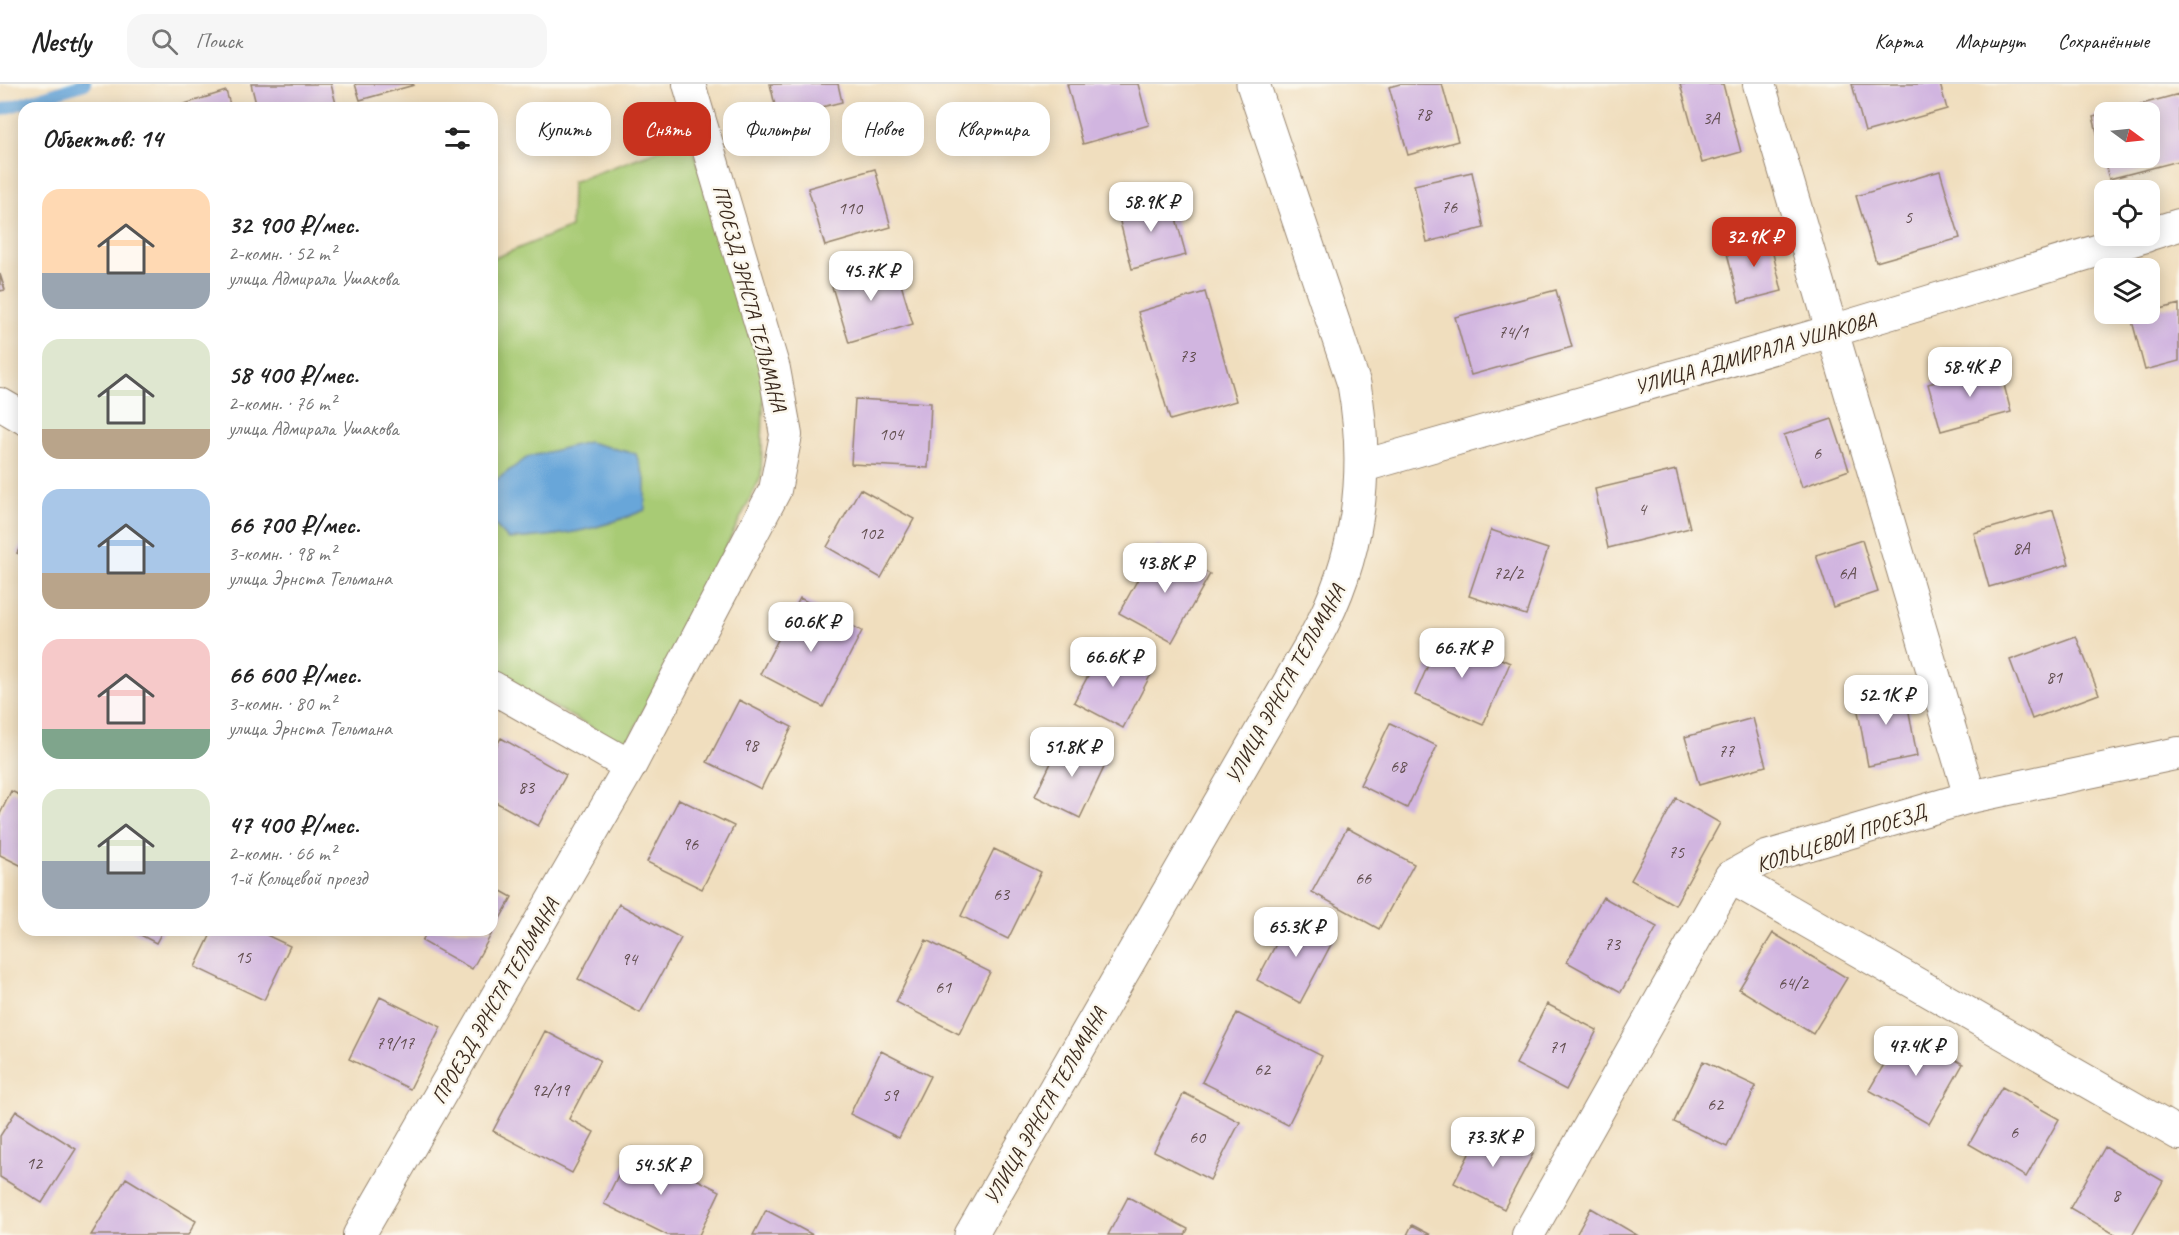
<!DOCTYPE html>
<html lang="ru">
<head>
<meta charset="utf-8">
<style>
  :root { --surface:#fff; --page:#f6f6f6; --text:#222; --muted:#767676; --line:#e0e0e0; --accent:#c8321e }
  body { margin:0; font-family:Caveat,sans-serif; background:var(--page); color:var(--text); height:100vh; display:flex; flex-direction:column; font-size:22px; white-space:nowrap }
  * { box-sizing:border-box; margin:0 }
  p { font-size:20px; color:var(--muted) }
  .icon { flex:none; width:33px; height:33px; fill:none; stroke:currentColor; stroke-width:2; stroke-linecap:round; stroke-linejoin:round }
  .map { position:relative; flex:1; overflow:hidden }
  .drawer { position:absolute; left:18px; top:18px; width:480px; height:834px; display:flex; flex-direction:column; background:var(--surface); border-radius:18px; box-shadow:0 3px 15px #0003 }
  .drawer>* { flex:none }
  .banner { position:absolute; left:516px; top:18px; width:570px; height:54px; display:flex; gap:12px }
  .needle { width:39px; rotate:105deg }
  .tools { position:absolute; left:2094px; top:18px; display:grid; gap:12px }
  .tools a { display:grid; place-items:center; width:66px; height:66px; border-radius:12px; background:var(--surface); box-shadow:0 3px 15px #0003; font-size:30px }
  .price { position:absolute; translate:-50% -51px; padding:0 14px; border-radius:12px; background:#fff; color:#222; font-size:20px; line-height:39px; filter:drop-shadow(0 2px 3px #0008) }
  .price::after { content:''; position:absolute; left:50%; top:36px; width:18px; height:14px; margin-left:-9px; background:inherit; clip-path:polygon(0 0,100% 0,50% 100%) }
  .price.on { background:var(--accent); color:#fff }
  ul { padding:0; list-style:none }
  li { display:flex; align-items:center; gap:18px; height:150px; padding:0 24px }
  li span { display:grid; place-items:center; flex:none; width:168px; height:120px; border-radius:18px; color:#555 }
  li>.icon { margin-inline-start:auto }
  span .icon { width:72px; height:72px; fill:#fffc; stroke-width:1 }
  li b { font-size:26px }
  h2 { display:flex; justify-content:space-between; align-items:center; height:72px; padding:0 24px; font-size:26px }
  .tag { padding:0 21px; border-radius:18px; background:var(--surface); box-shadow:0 3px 15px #0003; font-size:21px; line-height:54px }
  .tag.on { background:var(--accent); color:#fff }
  header { display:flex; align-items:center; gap:36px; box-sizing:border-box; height:84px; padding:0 30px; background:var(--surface); border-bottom:2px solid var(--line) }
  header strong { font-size:28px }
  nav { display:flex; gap:33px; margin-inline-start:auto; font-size:21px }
  .search { width:420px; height:54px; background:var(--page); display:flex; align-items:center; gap:15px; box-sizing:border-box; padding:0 21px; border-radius:18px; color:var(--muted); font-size:22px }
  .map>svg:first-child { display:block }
</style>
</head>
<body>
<header>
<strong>Nestly</strong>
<div class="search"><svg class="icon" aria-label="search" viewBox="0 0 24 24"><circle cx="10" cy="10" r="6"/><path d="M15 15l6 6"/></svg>Поиск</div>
<nav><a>Карта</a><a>Маршрут</a><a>Сохранённые</a></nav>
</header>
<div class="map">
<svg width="2179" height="1151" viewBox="0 0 2179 1151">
  <rect width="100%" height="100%" fill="#fbf7ec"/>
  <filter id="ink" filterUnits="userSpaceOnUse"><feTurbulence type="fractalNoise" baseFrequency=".0167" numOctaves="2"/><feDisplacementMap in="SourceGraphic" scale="12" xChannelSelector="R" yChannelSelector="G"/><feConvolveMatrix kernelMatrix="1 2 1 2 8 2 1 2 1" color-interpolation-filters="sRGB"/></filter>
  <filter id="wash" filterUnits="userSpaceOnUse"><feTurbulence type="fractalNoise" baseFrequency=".008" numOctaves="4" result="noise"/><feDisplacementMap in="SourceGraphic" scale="24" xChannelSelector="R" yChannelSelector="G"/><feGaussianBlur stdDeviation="1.35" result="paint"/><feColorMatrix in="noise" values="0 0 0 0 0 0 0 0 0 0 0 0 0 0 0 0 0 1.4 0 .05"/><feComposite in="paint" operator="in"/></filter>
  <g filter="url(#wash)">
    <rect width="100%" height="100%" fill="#f0debe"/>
    <path fill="#a8cb74" stroke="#727a49" stroke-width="1.5" d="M690,55L764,294L761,393L626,662L492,589V175L571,143L572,98Z"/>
    <path fill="#68a6d9" stroke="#52687c" stroke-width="1.5" d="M588,358L636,370L645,395V426C594,447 564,452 508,455L492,438V399L528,373Z"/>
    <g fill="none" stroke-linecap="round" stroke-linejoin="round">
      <path stroke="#68a6d9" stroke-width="12" d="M0,26L85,0"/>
    </g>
    <g id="blocks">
      <path fill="#d1b5e0" d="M251,0H331L337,24H257Z
        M355,0H413L414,1L360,16Z
        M770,0H838L842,18L778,34Z
        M1067,0H1138L1149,41L1083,60Z
        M1400,0H1442L1458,57L1408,71L1389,3Z
        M1680,0H1723L1741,68L1702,79Z
        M1852,0H1940L1947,25L1865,48Z
        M226,7L231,24H175V23Z
        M2179,10V77L2109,95L2093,33L2104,30V74H2150V28H2112Z
        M875,85L891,143L825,162L808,104Z
        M1940,87L1960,154L1876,178L1856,112Z
        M1472,88L1484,144L1427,158L1414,101Z
        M1170,112L1186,171L1132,185L1117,126Z
        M1768,149L1782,207L1739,218L1725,161Z
        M894,177L913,240L849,259L830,196Z
        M0,190L5,206L0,207Z
        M1556,206L1572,263L1471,291L1455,233Z
        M1205,208L1236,317L1170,336L1138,228Z
        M2179,220V277L2145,286L2131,233Z
        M1999,281L2011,328L1941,347L1928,300Z
        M855,315L931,319L928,384L851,380Z
        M1832,335L1849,386L1802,403L1784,351Z
        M1676,386L1690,444L1608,464L1595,405Z
        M860,405L914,435L881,494L827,463Z
        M2053,426L2069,480L1989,503L1974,449Z
        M1491,446L1548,465L1526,531L1469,512Z
        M24,455V472L17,469Z
        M1862,456L1878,508L1833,523L1816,471Z
        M1157,461L1210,490L1172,558L1119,529Z
        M800,514L862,547L823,623L760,590Z
        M1442,549L1510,579L1483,641L1415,611Z
        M2076,552L2099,610L2032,635L2010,576Z
        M1103,564L1151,590L1123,644L1074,618Z
        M1904,601L1917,672L1868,682L1855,611Z
        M739,616L792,643L761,705L707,678Z
        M1753,634L1766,682L1699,701L1685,653Z
        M1390,639L1437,662L1407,724L1360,701Z
        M501,654L566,691L538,742L492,716V670Z
        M1063,654L1108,675L1080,734L1035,712Z
        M11,707L24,713V783L0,771V730Z
        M1676,714L1720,739L1675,821L1631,796Z
        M679,715L734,742L702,805L647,778Z
        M1347,744L1414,780L1379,845L1312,808Z
        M994,765L1041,788L1008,855L961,832Z
        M492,802L512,813L472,885L422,857L428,846H492Z
        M1603,813L1657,843L1621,908L1567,878Z
        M619,820L681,854L640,929L578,895Z
        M1292,830L1335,853L1300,919L1257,896Z
        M131,846H163L156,859Z
        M213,846H256L290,862L264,916L195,883Z
        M1773,849L1847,894L1813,950L1739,905Z
        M926,856L990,888L959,950L896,918Z
        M380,913L441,943L410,1005L349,975Z
        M1547,920L1597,946L1566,1006L1516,980Z
        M1237,929L1322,972L1288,1041L1202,998Z
        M1904,946L1963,980L1929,1040L1869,1006Z
        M545,947L600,976L569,1035L594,1048L572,1089L493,1047Z
        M881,967L930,992L899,1054L850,1030Z
        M1703,977L1756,1002L1727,1063L1674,1038Z
        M2002,1003L2059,1035L2026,1093L1969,1060Z
        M1184,1009L1240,1038L1210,1096L1154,1067Z
        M16,1027L76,1065L42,1119L0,1093V1052Z
        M1483,1043L1533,1070L1504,1125L1454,1099Z
        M632,1063L720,1107L699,1151H667L604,1120Z
        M2105,1063L2163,1097L2132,1151H2116L2070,1124Z
        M126,1094L196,1137L188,1151H91Z
        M1128,1113L1188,1145L1185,1151H1108Z
        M1591,1124L1637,1151H1576Z
        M766,1126L813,1151H753Z
        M1412,1141L1431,1151H1407Z"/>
    </g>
  </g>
  <g filter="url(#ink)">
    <use href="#blocks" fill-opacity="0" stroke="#96846e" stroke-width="1.5"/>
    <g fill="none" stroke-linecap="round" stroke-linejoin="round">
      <defs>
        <path id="minor" d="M1759,0L1970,713
          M2150,150L2179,141
          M0,320L24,334
          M1363,382L1832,247L2146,152
          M492,603L630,682
          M1730,793L2179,1050
          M359,1151L630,682L775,406L786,351L774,285L689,0
          M1528,1151L1730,793L1766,773L1970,713L2179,669"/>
        <path id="secondary" d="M971,1151L1315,554C1359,473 1370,390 1354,300L1253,0"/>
      </defs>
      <use href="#minor" stroke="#96846e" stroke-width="34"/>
      <use href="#secondary" stroke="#96846e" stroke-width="35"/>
      <use href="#minor" stroke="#fff" stroke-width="32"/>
      <use href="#secondary" stroke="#fff" stroke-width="33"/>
    </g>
  </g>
  <g text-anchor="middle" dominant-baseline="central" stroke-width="5" stroke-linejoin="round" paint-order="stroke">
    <g font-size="18" fill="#604d4e">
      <text x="1423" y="30">78</text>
      <text x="1711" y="34">3А</text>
      <text x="1449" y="123">76</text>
      <text x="850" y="124">110</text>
      <text x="1908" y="133">5</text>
      <text x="1513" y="248">74/1</text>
      <text x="1187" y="272">73</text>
      <text x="891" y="350">104</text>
      <text x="1817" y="369">6</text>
      <text x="1642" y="425">4</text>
      <text x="871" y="449">102</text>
      <text x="2021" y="464">8А</text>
      <text x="1508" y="489">72/2</text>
      <text x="1847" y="489">6А</text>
      <text x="2054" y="593">81</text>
      <text x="750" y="661">98</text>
      <text x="1726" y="667">77</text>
      <text x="1398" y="682">68</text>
      <text x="526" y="703">83</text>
      <text x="690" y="760">96</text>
      <text x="1676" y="768">75</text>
      <text x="1363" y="794">66</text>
      <text x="1001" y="810">63</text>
      <text x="1612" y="860">73</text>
      <text x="243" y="873">15</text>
      <text x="629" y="875">94</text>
      <text x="1793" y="899">64/2</text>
      <text x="943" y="903">61</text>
      <text x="395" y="959">79/17</text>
      <text x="1557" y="963">71</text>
      <text x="1262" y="985">62</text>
      <text x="550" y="1006">92/19</text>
      <text x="890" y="1011">59</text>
      <text x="1715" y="1020">62</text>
      <text x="2014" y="1048">6</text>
      <text x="1197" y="1053">60</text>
      <text x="34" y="1079">12</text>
      <text x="2116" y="1111">8</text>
    </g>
    <g font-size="21" fill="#3b2a1e" stroke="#fbf7ec">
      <text transform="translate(750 214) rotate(75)">ПРОЕЗД ЭРНСТА ТЕЛЬМАНА</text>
      <text transform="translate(1755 269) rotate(-16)">УЛИЦА АДМИРАЛА УШАКОВА</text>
      <text transform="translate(1285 600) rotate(-61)">УЛИЦА ЭРНСТА ТЕЛЬМАНА</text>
      <text transform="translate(1841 754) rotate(-18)">КОЛЬЦЕВОЙ ПРОЕЗД</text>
      <text transform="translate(495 917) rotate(-60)">ПРОЕЗД ЭРНСТА ТЕЛЬМАНА</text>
      <text transform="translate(1045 1022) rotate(-60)">УЛИЦА ЭРНСТА ТЕЛЬМАНА</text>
    </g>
  </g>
</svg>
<div class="tools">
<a><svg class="needle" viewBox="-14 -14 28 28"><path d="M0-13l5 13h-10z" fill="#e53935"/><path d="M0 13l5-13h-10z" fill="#767676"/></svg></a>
<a><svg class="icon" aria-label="locate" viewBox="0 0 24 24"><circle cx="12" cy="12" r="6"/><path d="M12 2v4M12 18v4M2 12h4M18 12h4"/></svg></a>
<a><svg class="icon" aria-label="layers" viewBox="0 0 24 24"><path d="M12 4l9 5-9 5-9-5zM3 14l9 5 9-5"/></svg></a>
</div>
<b class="price" style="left:1151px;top:149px">58.9K ₽</b>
<b class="price on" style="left:1754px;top:184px">32.9K ₽</b>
<b class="price" style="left:871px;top:218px">45.7K ₽</b>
<b class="price" style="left:1970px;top:314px">58.4K ₽</b>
<b class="price" style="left:1165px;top:510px">43.8K ₽</b>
<b class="price" style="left:811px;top:569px">60.6K ₽</b>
<b class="price" style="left:1462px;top:595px">66.7K ₽</b>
<b class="price" style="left:1113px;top:604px">66.6K ₽</b>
<b class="price" style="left:1886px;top:642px">52.1K ₽</b>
<b class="price" style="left:1072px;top:694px">51.8K ₽</b>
<b class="price" style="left:1296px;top:874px">65.3K ₽</b>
<b class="price" style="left:1916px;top:993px">47.4K ₽</b>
<b class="price" style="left:1493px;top:1084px">73.3K ₽</b>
<b class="price" style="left:661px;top:1112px">54.5K ₽</b>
<div class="banner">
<a class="tag">Купить</a>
<a class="tag on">Снять</a>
<a class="tag">Фильтры</a>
<a class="tag">Новое</a>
<a class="tag">Квартира</a>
</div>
<section class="drawer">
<h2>Объектов: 14<svg class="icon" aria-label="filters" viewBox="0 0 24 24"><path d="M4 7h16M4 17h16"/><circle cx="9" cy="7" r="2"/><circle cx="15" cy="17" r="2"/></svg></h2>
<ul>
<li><span style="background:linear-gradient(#ffd9b3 70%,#9aa5b1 0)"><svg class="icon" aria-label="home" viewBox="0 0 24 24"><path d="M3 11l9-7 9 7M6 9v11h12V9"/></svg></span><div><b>32 900 ₽/мес.</b><p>2-комн. · 52 m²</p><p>улица Адмирала Ушакова</p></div></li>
<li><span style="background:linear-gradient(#dfe7d0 75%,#b9a48a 0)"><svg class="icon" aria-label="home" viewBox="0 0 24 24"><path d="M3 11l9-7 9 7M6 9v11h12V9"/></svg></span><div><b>58 400 ₽/мес.</b><p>2-комн. · 76 m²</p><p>улица Адмирала Ушакова</p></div></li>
<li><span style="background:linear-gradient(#a9c7e8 70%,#b9a48a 0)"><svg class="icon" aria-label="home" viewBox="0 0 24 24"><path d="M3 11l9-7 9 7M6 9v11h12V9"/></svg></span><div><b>66 700 ₽/мес.</b><p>3-комн. · 98 m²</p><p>улица Эрнста Тельмана</p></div></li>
<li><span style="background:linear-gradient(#f6c9c9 75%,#7fa58c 0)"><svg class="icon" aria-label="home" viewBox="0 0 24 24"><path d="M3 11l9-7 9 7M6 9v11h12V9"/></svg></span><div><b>66 600 ₽/мес.</b><p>3-комн. · 80 m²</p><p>улица Эрнста Тельмана</p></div></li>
<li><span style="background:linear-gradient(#dfe7d0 60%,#9aa5b1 0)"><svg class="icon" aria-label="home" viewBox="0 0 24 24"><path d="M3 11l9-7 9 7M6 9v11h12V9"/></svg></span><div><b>47 400 ₽/мес.</b><p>2-комн. · 66 m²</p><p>1-й Кольцевой проезд</p></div></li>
</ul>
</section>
</div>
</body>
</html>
